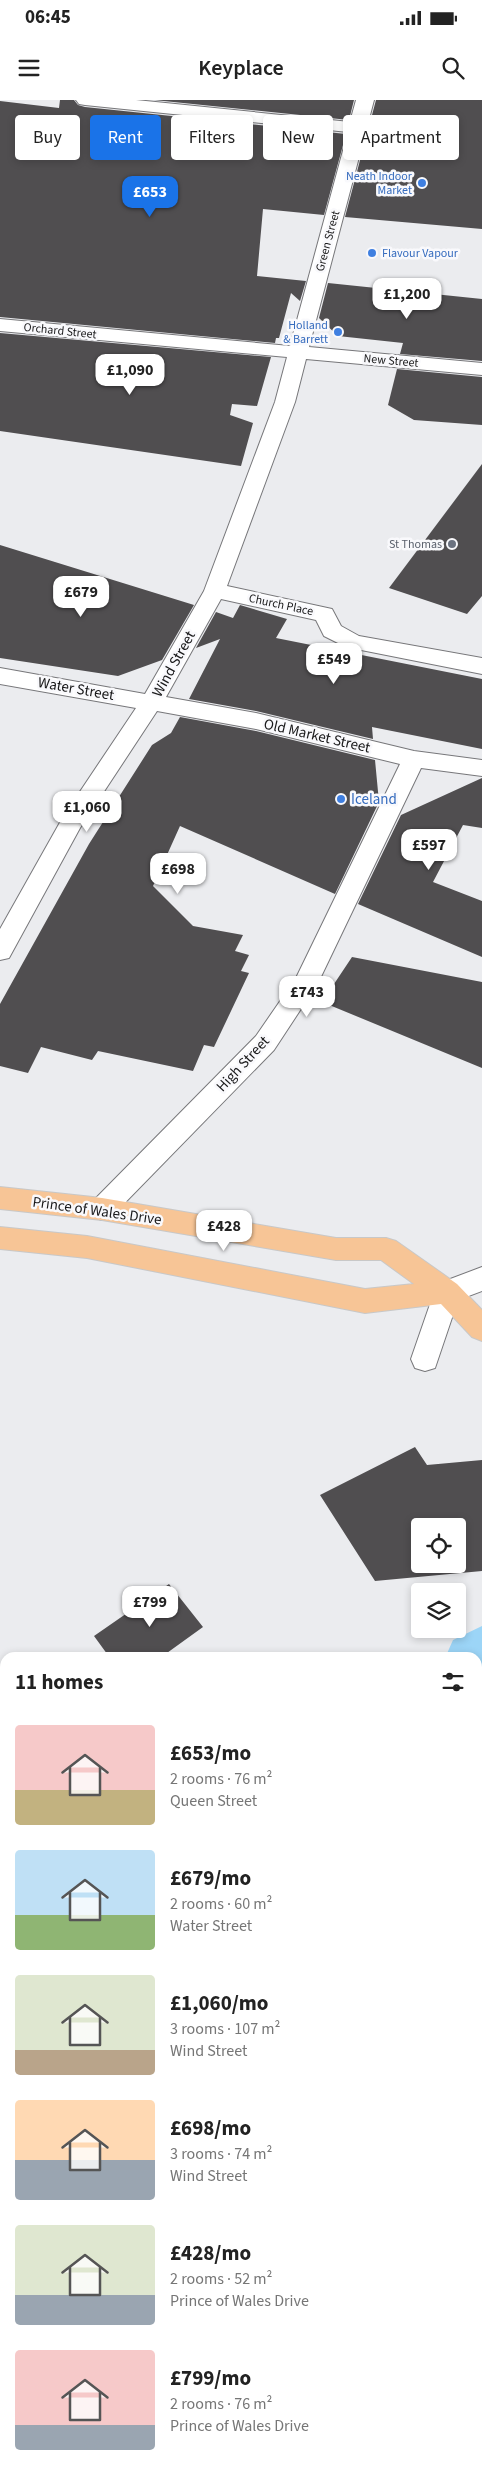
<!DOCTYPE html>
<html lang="en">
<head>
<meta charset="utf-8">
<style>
  :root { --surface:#fff; --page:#f2f2f2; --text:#222; --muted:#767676; --accent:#1a73e8 }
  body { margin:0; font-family:"Source Sans 3",sans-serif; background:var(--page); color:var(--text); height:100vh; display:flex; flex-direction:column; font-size:19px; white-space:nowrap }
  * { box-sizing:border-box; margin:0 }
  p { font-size:16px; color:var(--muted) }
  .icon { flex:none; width:28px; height:28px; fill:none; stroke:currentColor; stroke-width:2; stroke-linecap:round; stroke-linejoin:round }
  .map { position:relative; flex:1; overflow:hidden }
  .drawer { position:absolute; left:0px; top:1552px; width:482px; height:821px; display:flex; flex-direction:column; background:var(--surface); border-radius:15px 15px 0 0; box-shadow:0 2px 8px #0003 }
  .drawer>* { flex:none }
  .banner { position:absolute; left:15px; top:15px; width:452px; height:45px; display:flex; gap:10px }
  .fabs { position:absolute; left:411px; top:1418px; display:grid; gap:10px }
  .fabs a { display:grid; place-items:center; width:55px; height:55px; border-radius:5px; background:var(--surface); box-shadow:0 2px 8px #0003; font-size:25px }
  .price { position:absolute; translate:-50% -42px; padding:0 11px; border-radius:10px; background:#fff; color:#222; font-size:16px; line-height:32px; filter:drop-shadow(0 1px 2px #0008) }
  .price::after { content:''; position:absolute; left:50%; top:30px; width:15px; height:11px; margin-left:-8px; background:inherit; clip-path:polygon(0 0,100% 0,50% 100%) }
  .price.active { background:var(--accent); color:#fff }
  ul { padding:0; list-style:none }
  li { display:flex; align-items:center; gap:15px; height:125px; padding:0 15px }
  li span { display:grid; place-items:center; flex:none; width:140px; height:100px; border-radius:5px; color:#555 }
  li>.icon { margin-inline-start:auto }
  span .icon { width:60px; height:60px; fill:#fffc; stroke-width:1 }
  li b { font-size:21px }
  h2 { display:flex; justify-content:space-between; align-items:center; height:60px; padding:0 15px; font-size:21px }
  .tag { padding:0 18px; border-radius:5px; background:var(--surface); box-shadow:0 2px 8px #0003; font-size:18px; line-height:45px }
  .tag.active { background:var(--accent); color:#fff }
  .status { display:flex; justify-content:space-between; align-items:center; height:35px; padding:0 25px; background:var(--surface); direction:ltr }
  .status svg { height:14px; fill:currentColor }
  header { display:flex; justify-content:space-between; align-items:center; height:65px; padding:0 15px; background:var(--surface); font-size:22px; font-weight:600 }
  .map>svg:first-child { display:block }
</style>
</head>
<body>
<div class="status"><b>06:45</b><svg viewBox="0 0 49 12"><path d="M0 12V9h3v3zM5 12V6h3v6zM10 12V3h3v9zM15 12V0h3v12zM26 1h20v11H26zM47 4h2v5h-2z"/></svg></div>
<header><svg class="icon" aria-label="menu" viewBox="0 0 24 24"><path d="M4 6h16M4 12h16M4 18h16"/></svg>Keyplace<svg class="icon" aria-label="search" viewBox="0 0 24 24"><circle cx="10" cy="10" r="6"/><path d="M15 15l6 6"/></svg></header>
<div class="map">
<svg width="482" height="2373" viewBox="0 0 482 2373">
  <rect width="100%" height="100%" fill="#ebecef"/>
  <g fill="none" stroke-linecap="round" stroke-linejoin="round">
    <path fill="#9cd5f7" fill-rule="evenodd" d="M482,1526V1580L478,1582V1558H445L453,1540Z
      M5,1943V2007L0,2009V1945Z"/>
  </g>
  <path fill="#504e50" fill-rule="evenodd" d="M60,0H74L78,5L85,7L346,34L324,115L263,109L257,176L306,181L300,201L291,193L279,238H276L275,243L0,217V1L59,8Z
    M154,0H354L349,20Z
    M376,0H482V129L345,117Z
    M328,183L482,199V261L400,254L403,243L338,236L319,218Z
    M0,233L271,257L257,306L232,304L230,315L253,323L241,366L0,331Z
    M397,269L482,277V325L414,320L388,305Z
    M482,364V496L467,514L389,488Z
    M0,445L194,505L162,560L118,576L0,558Z
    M240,505L287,519L276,538L482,579V649L372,627L373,639L256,611L189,599L220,539L196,548L216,512L233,518Z
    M180,617L256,631L375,660L379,702L335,794L180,726L153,786L193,826L243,835L235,851L249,855L241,871L249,873L214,947L204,945L193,971L98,951L92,960L41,947L28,973L0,966V904L89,744L152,645L171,633Z
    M482,678V728L463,725L433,782L482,801V857L358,804L401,715Z
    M352,857L482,882V968L322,902Z
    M415,1347L427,1365L482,1360V1471L375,1481L320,1395ZM420,1426H458V1464H420Z
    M169,1484L203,1527L160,1558H110L94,1536Z"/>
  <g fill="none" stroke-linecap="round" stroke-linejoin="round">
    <defs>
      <path id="minor" d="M76,0H136L350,22L356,0H374L309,247L482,263V275L306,259L295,302L227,486L332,509L341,526L359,536L482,558V574L346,547L324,536L316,520L221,499L166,597L256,613L414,651L482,660V676L421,668L318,883L274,950L111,1117L102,1120L93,1117L89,1109L93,1101L256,936L296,878L400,664L256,629L157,611L80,728L9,858L0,860V829L63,717L136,608L0,584V568L145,594L204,491L275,302L287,257L0,231V219L290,246L348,32L85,5L79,4Z
        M482,1167V1191L458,1200L435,1268L425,1271L415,1268L411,1259L437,1184Z
        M482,2344V2373H458L460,2369H478V2346Z
        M212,2369H251L253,2373H214Z"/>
      <path id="major" d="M0,1087L102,1098L336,1138H386L396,1141L457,1184L482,1210V1241L472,1237L441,1204L365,1213L87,1158L0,1149V1127L87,1136L365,1189L414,1184L381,1160H336L102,1120L0,1109Z"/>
    </defs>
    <use href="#minor" stroke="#77777a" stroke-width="2"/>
    <use href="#major" stroke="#c8c8c8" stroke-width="2"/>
    <use href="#minor" fill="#fff" fill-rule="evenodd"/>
    <use href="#major" fill="#f7c596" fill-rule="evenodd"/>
  </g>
  <g fill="#3f7fe0" stroke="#f9f9fc" stroke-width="2">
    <circle cx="422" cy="83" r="5"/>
    <circle cx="372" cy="153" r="5"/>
    <circle cx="338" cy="232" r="5"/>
    <circle cx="341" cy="699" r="5"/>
  </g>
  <circle fill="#6b7280" stroke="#f9f9fc" stroke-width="2" cx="452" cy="444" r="5"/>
  <g text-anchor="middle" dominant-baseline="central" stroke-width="5" stroke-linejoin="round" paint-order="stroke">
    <g font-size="12" fill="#366cbe" stroke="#f9f9fc" text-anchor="end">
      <text x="412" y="76">Neath Indoor<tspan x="412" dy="14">Market</tspan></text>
      <text x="382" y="153" text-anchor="start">Flavour Vapour</text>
      <text x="328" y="225">Holland<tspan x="328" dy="14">&amp; Barrett</tspan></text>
    </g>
    <g font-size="12" fill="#19191a" stroke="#f9f9fc">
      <text transform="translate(328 141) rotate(-75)">Green Street</text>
      <text transform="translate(60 231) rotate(6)">Orchard Street</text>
      <text transform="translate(391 261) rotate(5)">New Street</text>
      <text transform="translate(281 505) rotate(12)">Church Place</text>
    </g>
    <g font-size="12" fill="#5b616d" stroke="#f9f9fc" text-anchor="end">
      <text x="442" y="444">St Thomas</text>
    </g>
    <g font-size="15" fill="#19191a" stroke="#f9f9fc">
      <text transform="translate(174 564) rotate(-61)">Wind Street</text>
      <text transform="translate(76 589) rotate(10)">Water Street</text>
      <text transform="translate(317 636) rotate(13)">Old Market Street</text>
      <text transform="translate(243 964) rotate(-47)">High Street</text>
      <text transform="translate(97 1111) rotate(8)">Prince of Wales Drive</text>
    </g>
    <g font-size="15" fill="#366cbe" stroke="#f9f9fc" text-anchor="start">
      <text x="351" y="699">Iceland</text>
    </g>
  </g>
</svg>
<div class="fabs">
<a><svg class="icon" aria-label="locate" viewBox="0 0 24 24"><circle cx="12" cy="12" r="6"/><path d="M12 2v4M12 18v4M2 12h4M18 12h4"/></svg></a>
<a><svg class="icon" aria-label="layers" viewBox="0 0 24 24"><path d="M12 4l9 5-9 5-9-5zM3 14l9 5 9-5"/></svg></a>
</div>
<b class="price active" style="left:150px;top:118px">£653</b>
<b class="price" style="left:407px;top:220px">£1,200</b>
<b class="price" style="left:130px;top:296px">£1,090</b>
<b class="price" style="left:81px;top:518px">£679</b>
<b class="price" style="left:334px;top:585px">£549</b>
<b class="price" style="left:87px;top:733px">£1,060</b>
<b class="price" style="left:429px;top:771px">£597</b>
<b class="price" style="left:178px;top:795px">£698</b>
<b class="price" style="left:307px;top:918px">£743</b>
<b class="price" style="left:224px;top:1152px">£428</b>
<b class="price" style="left:150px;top:1528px">£799</b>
<div class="banner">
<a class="tag">Buy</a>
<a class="tag active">Rent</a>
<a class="tag">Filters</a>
<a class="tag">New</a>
<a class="tag">Apartment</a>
</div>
<section class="drawer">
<h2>11 homes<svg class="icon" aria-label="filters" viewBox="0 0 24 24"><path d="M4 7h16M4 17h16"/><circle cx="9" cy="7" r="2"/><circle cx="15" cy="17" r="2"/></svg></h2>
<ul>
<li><span style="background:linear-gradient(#f6c9c9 65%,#c2b280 0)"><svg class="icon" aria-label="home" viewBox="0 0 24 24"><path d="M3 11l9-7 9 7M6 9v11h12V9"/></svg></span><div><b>£653/mo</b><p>2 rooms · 76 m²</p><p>Queen Street</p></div></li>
<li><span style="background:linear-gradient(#bfe0f5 65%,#8fb573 0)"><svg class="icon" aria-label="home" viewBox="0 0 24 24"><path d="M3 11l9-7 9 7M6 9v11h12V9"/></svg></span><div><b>£679/mo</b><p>2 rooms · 60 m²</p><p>Water Street</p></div></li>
<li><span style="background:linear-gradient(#dfe7d0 75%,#b9a48a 0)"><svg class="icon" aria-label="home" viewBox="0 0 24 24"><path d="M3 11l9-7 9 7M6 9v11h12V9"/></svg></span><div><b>£1,060/mo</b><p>3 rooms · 107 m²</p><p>Wind Street</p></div></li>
<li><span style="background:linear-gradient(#ffd9b3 60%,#9aa5b1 0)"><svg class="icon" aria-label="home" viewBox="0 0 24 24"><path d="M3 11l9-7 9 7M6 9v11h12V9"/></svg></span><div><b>£698/mo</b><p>3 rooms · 74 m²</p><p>Wind Street</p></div></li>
<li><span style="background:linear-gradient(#dfe7d0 70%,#9aa5b1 0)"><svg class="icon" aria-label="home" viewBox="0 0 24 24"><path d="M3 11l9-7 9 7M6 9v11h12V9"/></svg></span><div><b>£428/mo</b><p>2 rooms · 52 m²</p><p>Prince of Wales Drive</p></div></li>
<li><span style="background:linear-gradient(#f6c9c9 75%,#9aa5b1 0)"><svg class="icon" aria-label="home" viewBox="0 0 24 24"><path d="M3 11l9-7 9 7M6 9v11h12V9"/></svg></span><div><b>£799/mo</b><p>2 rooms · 76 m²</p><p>Prince of Wales Drive</p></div></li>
</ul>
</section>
</div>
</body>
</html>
